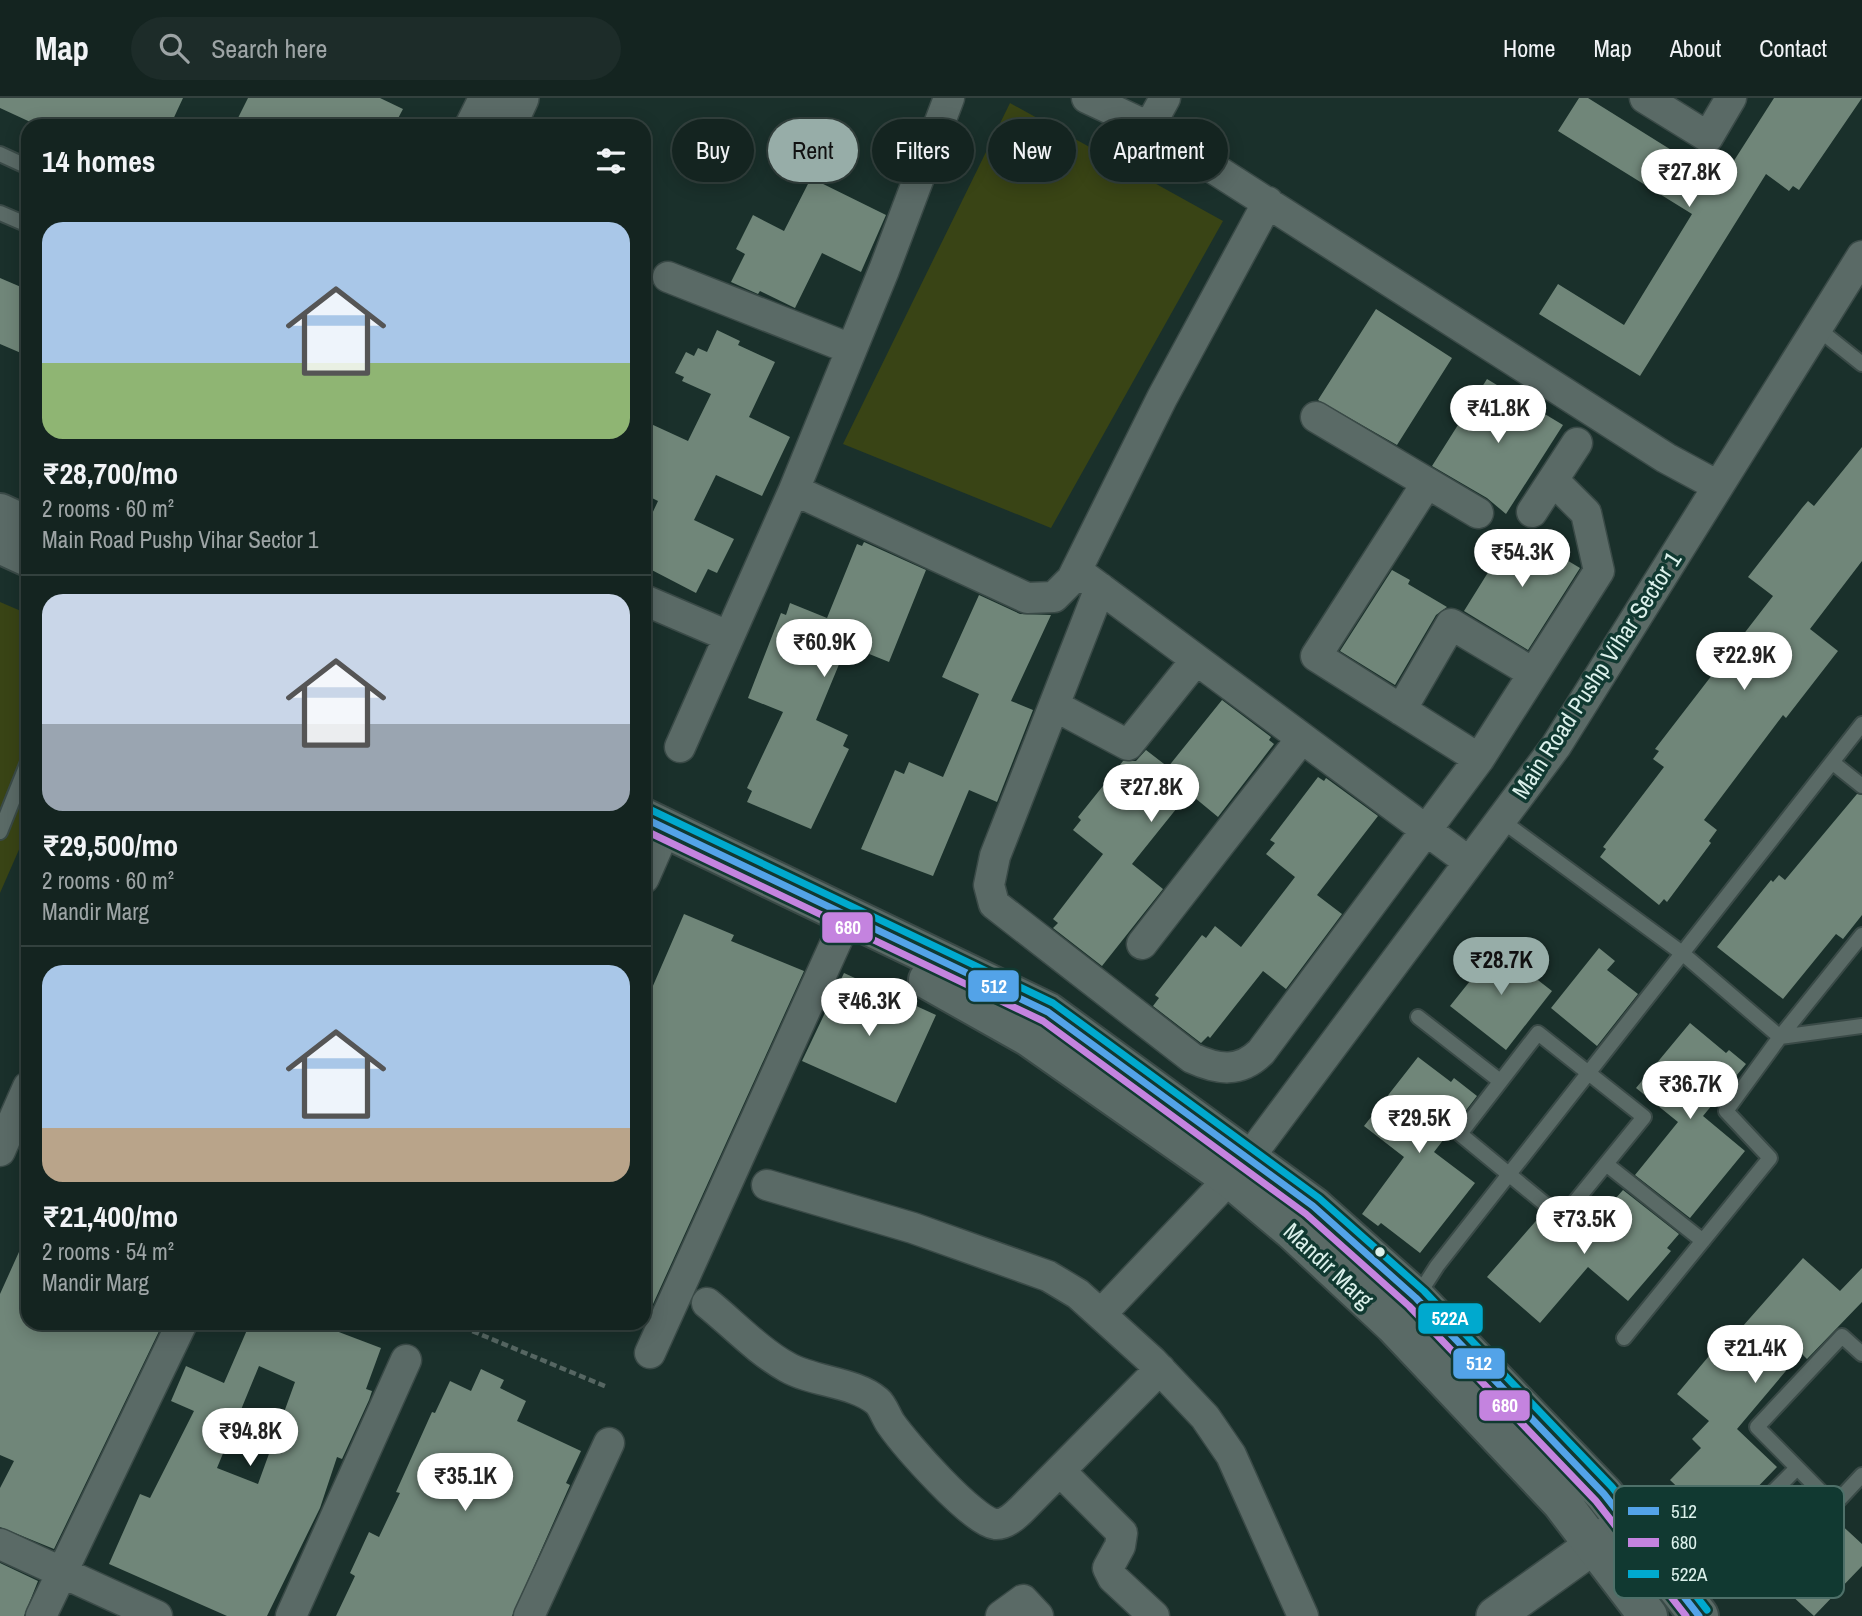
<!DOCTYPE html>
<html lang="en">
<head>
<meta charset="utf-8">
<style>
  :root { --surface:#142420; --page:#1d2c29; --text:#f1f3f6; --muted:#9da4a5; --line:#33413e; --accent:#97ada8 }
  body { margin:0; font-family:"Archivo Narrow",sans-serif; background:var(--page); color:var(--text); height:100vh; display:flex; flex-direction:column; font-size:26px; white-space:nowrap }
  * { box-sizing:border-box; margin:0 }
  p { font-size:23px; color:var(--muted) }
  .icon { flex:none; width:38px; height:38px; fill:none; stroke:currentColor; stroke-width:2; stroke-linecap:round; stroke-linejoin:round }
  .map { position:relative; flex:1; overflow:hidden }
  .details { position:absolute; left:21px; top:21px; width:630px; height:1211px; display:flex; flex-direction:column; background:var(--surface); border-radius:21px; box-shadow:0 4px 18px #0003,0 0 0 2px var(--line) }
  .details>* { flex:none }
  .banner { position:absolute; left:672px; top:21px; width:665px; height:63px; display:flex; gap:14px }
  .price { position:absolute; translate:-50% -60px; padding:0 16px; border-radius:24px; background:#fff; color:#222; font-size:23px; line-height:46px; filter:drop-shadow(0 2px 4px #0008) }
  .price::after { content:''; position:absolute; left:50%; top:42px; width:21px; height:16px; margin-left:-10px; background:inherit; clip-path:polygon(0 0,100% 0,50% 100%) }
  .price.on { background:var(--accent); color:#111 }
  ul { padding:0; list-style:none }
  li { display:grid; align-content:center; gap:14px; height:371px; padding:0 21px }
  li+li { border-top:2px solid var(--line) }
  li span { display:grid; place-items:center; height:217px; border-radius:21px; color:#555 }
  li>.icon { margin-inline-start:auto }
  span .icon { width:126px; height:126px; fill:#fffc; stroke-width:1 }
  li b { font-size:30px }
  h2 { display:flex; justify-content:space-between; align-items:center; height:84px; padding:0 21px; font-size:30px }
  .pill { padding:0 24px; border-radius:32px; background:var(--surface); box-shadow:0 4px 18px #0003,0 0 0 2px var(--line); font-size:24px; line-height:63px }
  .pill.on { background:var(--accent); color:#111 }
  header { display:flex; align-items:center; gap:42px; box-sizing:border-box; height:98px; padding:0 35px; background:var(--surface); border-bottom:2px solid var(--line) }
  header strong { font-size:33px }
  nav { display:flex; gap:38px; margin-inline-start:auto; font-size:24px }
  .search { width:490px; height:63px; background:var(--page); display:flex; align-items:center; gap:18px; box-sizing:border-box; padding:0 24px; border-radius:38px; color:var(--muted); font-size:26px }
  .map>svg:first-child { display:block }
</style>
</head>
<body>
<header>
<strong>Map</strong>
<div class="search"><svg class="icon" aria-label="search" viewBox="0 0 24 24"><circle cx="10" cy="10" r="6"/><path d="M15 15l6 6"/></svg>Search here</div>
<nav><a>Home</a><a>Map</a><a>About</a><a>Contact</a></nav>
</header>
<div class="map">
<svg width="1862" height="1518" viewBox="0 0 1862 1518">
  <rect width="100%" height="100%" fill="#1a302b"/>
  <path fill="#394415" d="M1010,5L1223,123L1051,430L843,346Z
    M0,504L28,516V731L0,795Z"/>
  <path fill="#708679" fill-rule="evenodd" d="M0,0H183L170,28H39L0,10Z
    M248,0H380L403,11L394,28H234Z
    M1579,0H1588L1721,83L1774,0H1862L1799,92L1793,88L1789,93L1766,76L1640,278L1539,216L1558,186L1624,227L1692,116L1558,33Z
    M811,80L886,117L861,174L822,155L795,210L760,193L758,196L731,184L745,156L736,151L753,117L784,133Z
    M0,180L28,192V258L0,246Z
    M1376,211L1452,260L1397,347L1318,302Z
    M717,232L740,243L738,247L775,264L749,319L790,339L762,398L716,377L694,422L734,441L717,475L708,471L696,495L644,468V433L658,403L644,396V341L651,326L688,343L711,296L682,283L684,279L675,275L686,254L694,258L698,250L707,254Z
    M1487,281L1563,327L1506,416L1487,400L1432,368Z
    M1862,349V463L1810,531L1838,553L1786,620L1783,617L1704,722L1717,732L1709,743L1711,745L1667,804L1664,801L1659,807L1600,759L1606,751L1603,749L1664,669L1653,661L1659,653L1655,651L1773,498L1748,479L1802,410L1808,403L1814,408Z
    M1515,431L1580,470L1528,552L1464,513Z
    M864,444L926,472L889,564L847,547L816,622L848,637L843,648L849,651L811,731L747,704L752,693L747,690L783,614L748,600L781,515L786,517L790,505L827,520L857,446L862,448Z
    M1392,472L1410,482L1408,486L1447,509L1436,517L1395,587L1340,553Z
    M979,497L1020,516L1051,517L1011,603L1033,612L997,704L969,692L933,778L861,751L895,672L904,676L909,664L943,679L979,596L942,579Z
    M1222,602L1271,639L1269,642L1274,646L1218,719L1189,695L1132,766L1163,791L1102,868L1053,830L1058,825L1053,821L1103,756L1073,732L1081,722L1078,719L1123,663H1136L1146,652L1168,669Z
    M1318,679L1324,683L1326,680L1378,718L1317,797L1342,816L1286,891L1263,873L1210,940L1208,938L1201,945L1153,908L1159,900L1155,897L1202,837L1206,840L1215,828L1241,849L1295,779L1266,756L1275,745L1270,742Z
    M1857,696L1862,697V817L1843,841L1836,836L1783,901L1717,849L1771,782L1773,784L1779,777L1785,782Z
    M684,816L734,837L731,843L804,873L644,1226V895L649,897Z
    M1502,843L1519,856L1515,862L1520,868L1552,893L1506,952L1450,908Z
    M1599,850L1615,863L1607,872L1638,896L1597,948L1551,910Z
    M844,875L936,917L896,1005L802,963Z
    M1690,925L1726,955L1729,952L1746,966L1703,1018L1745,1053L1690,1120L1635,1077L1678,1024L1636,990Z
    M1418,959L1451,984L1454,980L1477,998L1434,1054L1475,1085L1420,1155L1381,1125L1378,1128L1362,1116L1404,1059L1364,1028Z
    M1623,1092L1679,1136L1667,1150L1671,1153L1628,1203L1588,1169L1540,1225L1487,1179L1542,1116L1579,1142Z
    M28,1134V1225H163L54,1451L0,1429V1390L14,1363L0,1357V1196Z
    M1803,1160L1840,1193L1862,1170V1204L1807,1261L1801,1255L1737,1331L1777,1369L1719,1429L1670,1382L1701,1350L1692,1341L1709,1323L1677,1296L1730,1233L1735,1237Z
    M250,1225H315L381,1250L366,1291L372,1293L369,1302L342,1361L337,1359L320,1410L267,1518H227L109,1466L140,1396L150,1400L194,1313L171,1303L186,1268L224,1285ZM259,1268L295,1284L258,1386L217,1370Z
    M481,1271L504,1282L500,1290L526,1303L517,1323L581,1353L566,1385L570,1387L512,1518H336L355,1478L350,1475L369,1434L379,1439L400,1395L396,1394L432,1314L435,1315L450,1283L471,1293Z
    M1822,1409L1862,1446V1468L1814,1518L1764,1472Z
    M0,1465L38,1483L24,1518H0Z"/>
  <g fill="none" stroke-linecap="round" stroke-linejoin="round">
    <defs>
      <path id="service" d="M0,56L28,69
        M0,115L28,127
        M1817,230L1862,266
        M1832,664L1862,688
        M1501,722L1682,855L1780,939L1726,1013L1770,1060L1624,1240
        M0,734L28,664
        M1418,919L1500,983
        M1538,935L1644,1019L1562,1120L1460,1036Z
        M1780,939L1862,837
        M1780,939L1862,928
        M1606,1066L1703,1143
        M1417,1199L1437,1168L1862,626
        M1862,1256L1842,1238L1757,1329L1834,1407L1862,1377
        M1735,1432L1797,1370"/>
      <path id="minor" d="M949,0L884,172L794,392L1027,500L1054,499L1072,481L1162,300L1268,104
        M1087,0L1149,29L1666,360L1718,388
        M1645,0L1708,39L1731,0
        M1149,29L1165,0
        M668,179L851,251
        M1316,319L1478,415
        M1532,414L1577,345
        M1085,479L1469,764
        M1100,490L995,758L989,787L994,806L1192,960C1218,972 1240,975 1261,954L1479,661L1316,558L1427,385
        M644,502L728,538
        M1055,608L1128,647L1196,562
        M1401,612L1451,526L1533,575
        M680,649L794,392
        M1479,661L1599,473L1586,415L1553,382
        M644,780L658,748
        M1142,846L1302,640
        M0,1053L28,989
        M767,1087L913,1130L1048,1178L1078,1196L1152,1263L1205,1319L1231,1357L1303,1518
        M707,1205C732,1225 758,1253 787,1269C813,1284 855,1284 877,1303C883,1308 886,1319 891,1326C905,1346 972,1423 995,1426C1005,1427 1015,1418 1022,1411L1160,1271
        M1102,1215L1248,1061L1556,648L1862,158
        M650,1255L841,833
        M1060,1373L1122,1435L1120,1448L1108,1470L1113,1480L1154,1518
        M0,1446L157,1518
        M41,1518L182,1225
        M291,1518L406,1262
        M529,1518L609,1345
        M1001,1518L1023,1502L1038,1518"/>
      <path id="tertiary" d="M474,28L488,0
        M507,28L520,0
        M1495,1518L1619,1429"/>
      <path id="secondary" d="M0,415L28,428
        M0,446L28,459
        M644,720L1048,914L1313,1108L1416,1200L1604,1396L1699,1518
        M928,882L1029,939L1231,1081L1293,1133L1394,1227L1561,1404L1648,1518"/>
    </defs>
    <use href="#service" stroke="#3a4a47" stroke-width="18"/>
    <use href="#minor" stroke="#3a4a47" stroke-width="33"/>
    <use href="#tertiary" stroke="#3a4a47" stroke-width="40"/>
    <use href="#secondary" stroke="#3a4a47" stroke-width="42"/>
    <path stroke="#566662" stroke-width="4.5" stroke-dasharray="7 3.5" stroke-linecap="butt" d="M453,1225L607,1289"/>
    <use href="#service" stroke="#5a6a66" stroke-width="14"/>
    <use href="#minor" stroke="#5a6a66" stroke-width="30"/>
    <use href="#tertiary" stroke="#5a6a66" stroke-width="37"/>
    <use href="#secondary" stroke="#5a6a66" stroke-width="38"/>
    <defs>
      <path id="bus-1" d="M644,720L1048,914L1313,1108L1416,1200L1604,1396L1699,1518"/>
      <path id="bus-2" d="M644,732L1043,923L1306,1116L1409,1208L1596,1403L1686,1518"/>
      <path id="bus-3" d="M649,711L1053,905L1319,1100L1424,1193L1612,1389L1707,1512"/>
    </defs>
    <use href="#bus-1" stroke="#113931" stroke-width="12"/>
    <use href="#bus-2" stroke="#113931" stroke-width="12"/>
    <use href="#bus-3" stroke="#113931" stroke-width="12"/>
    <use href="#bus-1" stroke="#53a3e8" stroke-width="7"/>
    <use href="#bus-2" stroke="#c483df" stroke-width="7"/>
    <use href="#bus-3" stroke="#00a9ce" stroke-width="7"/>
  </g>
  <circle fill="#dbf0eb" stroke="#113931" stroke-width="2.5" cx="1380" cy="1154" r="6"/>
  <g text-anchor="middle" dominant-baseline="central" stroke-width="7" stroke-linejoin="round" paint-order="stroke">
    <g font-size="24" fill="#dbf0eb" stroke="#113931">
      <text transform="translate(1596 577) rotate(-57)">Main Road Pushp Vihar Sector 1</text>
      <text transform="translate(1329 1167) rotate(43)">Mandir Marg</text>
    </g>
  </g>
  <rect x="1614" y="1388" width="230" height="112" rx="10" fill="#113931" stroke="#4e7069" stroke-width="2"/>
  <rect x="1628" y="1409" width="31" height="8" fill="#53a3e8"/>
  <rect x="1628" y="1440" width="31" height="9" fill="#c483df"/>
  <rect x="1628" y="1472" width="31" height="8" fill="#00a9ce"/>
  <g font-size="19" fill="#dbf0eb">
    <text x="1671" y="1420">512</text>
    <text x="1671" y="1451">680</text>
    <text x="1671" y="1483">522A</text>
  </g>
  <g stroke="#113931" stroke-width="2.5">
    <rect x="821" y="813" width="53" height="33" rx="7" fill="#c483df"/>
    <rect x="967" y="871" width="53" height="34" rx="7" fill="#53a3e8"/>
    <rect x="1417" y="1204" width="67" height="33" rx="7" fill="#00a9ce"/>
    <rect x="1452" y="1249" width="54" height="33" rx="7" fill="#53a3e8"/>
    <rect x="1478" y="1291" width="53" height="33" rx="7" fill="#c483df"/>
  </g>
  <g font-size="19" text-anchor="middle" font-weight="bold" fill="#fff">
    <text x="848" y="836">680</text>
    <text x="994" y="895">512</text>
    <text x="1450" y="1227">522A</text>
    <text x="1479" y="1272">512</text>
    <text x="1505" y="1314">680</text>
  </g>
</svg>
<b class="price" style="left:1689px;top:111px">₹27.8K</b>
<b class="price" style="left:1498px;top:347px">₹41.8K</b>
<b class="price" style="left:1522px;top:491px">₹54.3K</b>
<b class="price" style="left:824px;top:581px">₹60.9K</b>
<b class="price" style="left:1744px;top:594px">₹22.9K</b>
<b class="price" style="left:1151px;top:726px">₹27.8K</b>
<b class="price on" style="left:1501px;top:899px">₹28.7K</b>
<b class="price" style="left:869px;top:940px">₹46.3K</b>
<b class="price" style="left:1690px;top:1023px">₹36.7K</b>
<b class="price" style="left:1419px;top:1057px">₹29.5K</b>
<b class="price" style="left:1584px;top:1158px">₹73.5K</b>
<b class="price" style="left:1755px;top:1287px">₹21.4K</b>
<b class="price" style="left:250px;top:1370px">₹94.8K</b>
<b class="price" style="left:465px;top:1415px">₹35.1K</b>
<div class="banner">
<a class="pill">Buy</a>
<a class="pill on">Rent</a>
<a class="pill">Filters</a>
<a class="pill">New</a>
<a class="pill">Apartment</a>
</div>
<section class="details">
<h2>14 homes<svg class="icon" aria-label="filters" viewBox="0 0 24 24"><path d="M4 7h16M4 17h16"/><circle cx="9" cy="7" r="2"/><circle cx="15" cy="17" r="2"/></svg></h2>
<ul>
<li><span style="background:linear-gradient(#a9c7e8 65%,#8fb573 0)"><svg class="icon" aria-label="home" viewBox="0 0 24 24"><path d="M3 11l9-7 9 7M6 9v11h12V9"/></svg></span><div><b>₹28,700/mo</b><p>2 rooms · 60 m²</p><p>Main Road Pushp Vihar Sector 1</p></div></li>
<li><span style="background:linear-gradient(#c9d6e8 60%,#9aa5b1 0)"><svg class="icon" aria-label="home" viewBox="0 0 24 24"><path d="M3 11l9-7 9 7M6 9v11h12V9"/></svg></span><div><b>₹29,500/mo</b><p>2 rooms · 60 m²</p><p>Mandir Marg</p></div></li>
<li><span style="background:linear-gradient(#a9c7e8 75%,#b9a48a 0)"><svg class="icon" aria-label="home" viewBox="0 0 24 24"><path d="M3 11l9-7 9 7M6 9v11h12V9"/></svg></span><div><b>₹21,400/mo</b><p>2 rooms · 54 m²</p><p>Mandir Marg</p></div></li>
</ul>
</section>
</div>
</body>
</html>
